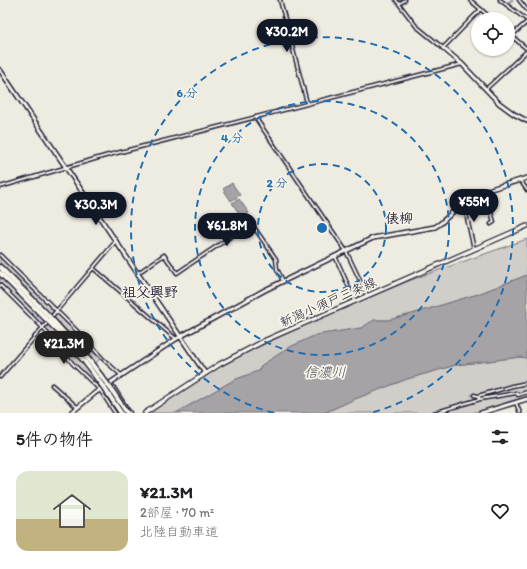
<!DOCTYPE html>
<html lang="ja">
<head>
<meta charset="utf-8">
<style>
  :root { --surface:#fff; --page:#f6f6f6; --text:#202124; --muted:#757577; --line:#e0e0e0; --accent:#111827 }
  body { margin:0; font-family:Itim,"Klee One",sans-serif; background:var(--page); color:var(--text); height:100vh; display:flex; flex-direction:column; font-size:15px; white-space:nowrap }
  * { box-sizing:border-box; margin:0 }
  p { font-size:13px; color:var(--muted) }
  .icon { flex:none; width:22px; height:22px; fill:none; stroke:currentColor; stroke-width:2; stroke-linecap:round; stroke-linejoin:round }
  .map { position:relative; height:413px; overflow:hidden }
  .side { display:flex; flex-direction:column; background:var(--surface); flex:1 }
  .side>* { flex:none }
  .tools { position:absolute; left:471px; top:12px; display:grid; gap:8px }
  .tools a { display:grid; place-items:center; width:44px; height:44px; border-radius:50%; background:var(--surface); box-shadow:0 1px 3px #0004; font-size:20px }
  .price { position:absolute; translate:-50% -34px; padding:0 9px; border-radius:14px; background:var(--accent); color:#fff; font-size:13px; line-height:26px; filter:drop-shadow(0 1px 2px #0008) }
  .price::after { content:''; position:absolute; left:50%; top:24px; width:12px; height:9px; margin-left:-6px; background:inherit; clip-path:polygon(0 0,100% 0,50% 100%) }
  .price.active { background:#222; color:#fff }
  ul { padding:0; list-style:none }
  li { display:flex; align-items:center; gap:12px; height:100px; padding:0 16px }
  li+li { border-top:1px solid var(--line) }
  li span { display:grid; place-items:center; flex:none; width:112px; height:80px; border-radius:12px; color:#555 }
  li>.icon { margin-inline-start:auto }
  span .icon { width:48px; height:48px; fill:#fffc; stroke-width:1 }
  li b { font-size:17px }
  h2 { display:flex; justify-content:space-between; align-items:center; height:48px; padding:0 16px; font-size:17px }
  .map>svg:first-child { display:block }
</style>
</head>
<body>
<div class="map">
<svg width="527" height="413" viewBox="0 0 527 413">
  <rect width="100%" height="100%" fill="#eeebe1"/>
  <filter id="ink" filterUnits="userSpaceOnUse"><feTurbulence type="fractalNoise" baseFrequency=".025" numOctaves="2"/><feDisplacementMap in="SourceGraphic" scale="8" xChannelSelector="R" yChannelSelector="G"/><feConvolveMatrix kernelMatrix="1 2 1 2 8 2 1 2 1" color-interpolation-filters="sRGB"/></filter>
  <g filter="url(#ink)">
    <path fill="#d1cdc9" stroke="#7a7882" d="M527,239V275L478,294L412,314L388,320H375L361,328L316,335L290,347L262,365L258,371L234,380L176,413H149L222,365L241,355L322,317L411,280Z
      M0,256L52,308L53,311L51,314L26,288L27,287H25L0,263Z
      M0,276L45,321L43,322H39L0,283Z
      M57,314L59,315L100,359L96,363L74,338L75,337H73L54,317Z
      M48,324L80,360L100,386L76,365L46,330Z
      M520,357L527,358V396L472,413H324L355,399L407,379L456,365Z"/>
    <path fill="#a6a3a6" stroke="#716f7b" d="M232,183L240,195L231,201L223,189Z
      M239,199L249,213L242,218L232,203Z
      M527,275V358L520,357L456,365L407,379L355,399L324,413H176L234,380L258,371L262,365L290,347L316,335L361,328L374,320H388L412,314L478,294Z"/>
    <g fill="none" stroke-linecap="round" stroke-linejoin="round">
      <path stroke="#a6a3a6" stroke-width="3" d="M507,4L512,0"/>
      <defs>
        <path id="street" d="M280,0L307,103
          M396,0L416,26L443,48L481,9
          M470,0L492,19
          M500,0L527,20
          M519,0L527,10
          M399,4L405,0
          M508,33L527,49
          M511,36L527,22
          M486,89L527,51
          M255,117L346,251L367,295
          M520,180L527,190
          M0,187L105,156L462,64
          M475,194C490,205 489,205 494,222L491,224
          M462,203L464,205L474,249
          M0,255L74,328L103,359L121,375
          M335,256L355,301
          M93,268L176,339
          M138,273L164,255L177,273L251,223L276,259L277,269L283,281
          M0,285L42,327L73,364L100,390L115,413
          M53,315L116,241
          M0,377L46,324
          M111,383L130,413
          M52,385L77,407
          M474,395L478,396
          M480,399L478,396L512,386L527,383
          M516,403L520,413
          M434,413L480,399L516,393L518,395L527,392"/>
        <path id="secondary" d="M443,48L462,64L499,103L514,114L527,121
          M0,70L205,373
          M71,413L95,393L176,339L265,290L373,238L435,227L441,223L471,195L527,178
          M481,413L527,399"/>
        <path id="primary" d="M145,413L220,364L266,340L527,226"/>
        <path id="highway" d="M0,267L48,315L88,359
          M0,273L58,331L85,362"/>
      </defs>
      <use href="#street" stroke="#22223b" stroke-width="5"/>
      <use href="#secondary" stroke="#22223b" stroke-width="6"/>
      <use href="#primary" stroke="#22223b" stroke-width="6"/>
      <use href="#highway" stroke="#22223b" stroke-width="7"/>
      <use href="#street" stroke="#f7f3e8" stroke-width="2"/>
      <use href="#secondary" stroke="#f7f3e8" stroke-width="3"/>
      <use href="#primary" stroke="#f7f3e8" stroke-width="3.5"/>
      <use href="#highway" stroke="#f7f3e8" stroke-width="4"/>
      <defs>
        <path id="highway-bridge" d="M88,359L111,389L127,413
          M85,362L107,392L121,413"/>
      </defs>
      <use href="#highway-bridge" stroke="#22223b" stroke-width="7" stroke-linecap="butt"/>
      <use href="#highway-bridge" stroke="#f7f3e8" stroke-width="4"/>
    </g>
  </g>
  <g fill="none" stroke="#1f6fb2" stroke-width="2" stroke-dasharray="7 5">
    <circle cx="322" cy="228" r="64"/>
    <circle cx="322" cy="228" r="127"/>
    <path d="M274 413A191 191 0 1 1 370 413"/>
  </g>
  <g text-anchor="middle" dominant-baseline="central" stroke-width="3.5" stroke-linejoin="round" paint-order="stroke">
    <g font-size="13" fill="#22223b" stroke="#f7f3e8">
      <text transform="translate(328 302) rotate(-24)">新潟小須戸三条線</text>
    </g>
    <g font-size="14" font-weight="bold" fill="#22223b" stroke="#f7f3e8">
      <text x="399" y="218">俵柳</text>
      <text x="150" y="292">祖父興野</text>
    </g>
    <g font-size="14" font-style="italic" fill="#504f60" stroke="#f7f3e8">
      <text x="325" y="372">信濃川</text>
    </g>
  </g>
  <circle cx="322" cy="228" r="6" fill="#1f6fb2" stroke="#f7f3e8" stroke-width="2"/>
  <g font-size="12" text-anchor="middle" font-weight="bold" fill="#1f6fb2" stroke="#f7f3e8" stroke-width="3.5" stroke-linejoin="round" paint-order="stroke">
    <text x="187" y="97">6 分</text>
    <text x="232" y="142">4 分</text>
    <text x="277" y="187">2 分</text>
  </g>
</svg>
<div class="tools">
<a><svg class="icon" aria-label="locate" viewBox="0 0 24 24"><circle cx="12" cy="12" r="6"/><path d="M12 2v4M12 18v4M2 12h4M18 12h4"/></svg></a>
</div>
<b class="price" style="left:287px;top:53px">¥30.2M</b>
<b class="price" style="left:474px;top:223px">¥55M</b>
<b class="price" style="left:96px;top:226px">¥30.3M</b>
<b class="price" style="left:227px;top:247px">¥61.8M</b>
<b class="price active" style="left:64px;top:365px">¥21.3M</b>
</div>
<section class="side">
<h2>5件の物件<svg class="icon" aria-label="filters" viewBox="0 0 24 24"><path d="M4 7h16M4 17h16"/><circle cx="9" cy="7" r="2"/><circle cx="15" cy="17" r="2"/></svg></h2>
<ul>
<li><span style="background:linear-gradient(#dfe7d0 60%,#c2b280 0)"><svg class="icon" aria-label="home" viewBox="0 0 24 24"><path d="M3 11l9-7 9 7M6 9v11h12V9"/></svg></span><div><b>¥21.3M</b><p>2部屋 · 70 m²</p><p>北陸自動車道</p></div><svg class="icon" aria-label="heart" viewBox="0 0 24 24"><path d="M12 20l-8-8c-3-5 5-10 8-4 3-6 11-1 8 4z"/></svg></li>
</ul>
</section>
</body>
</html>
